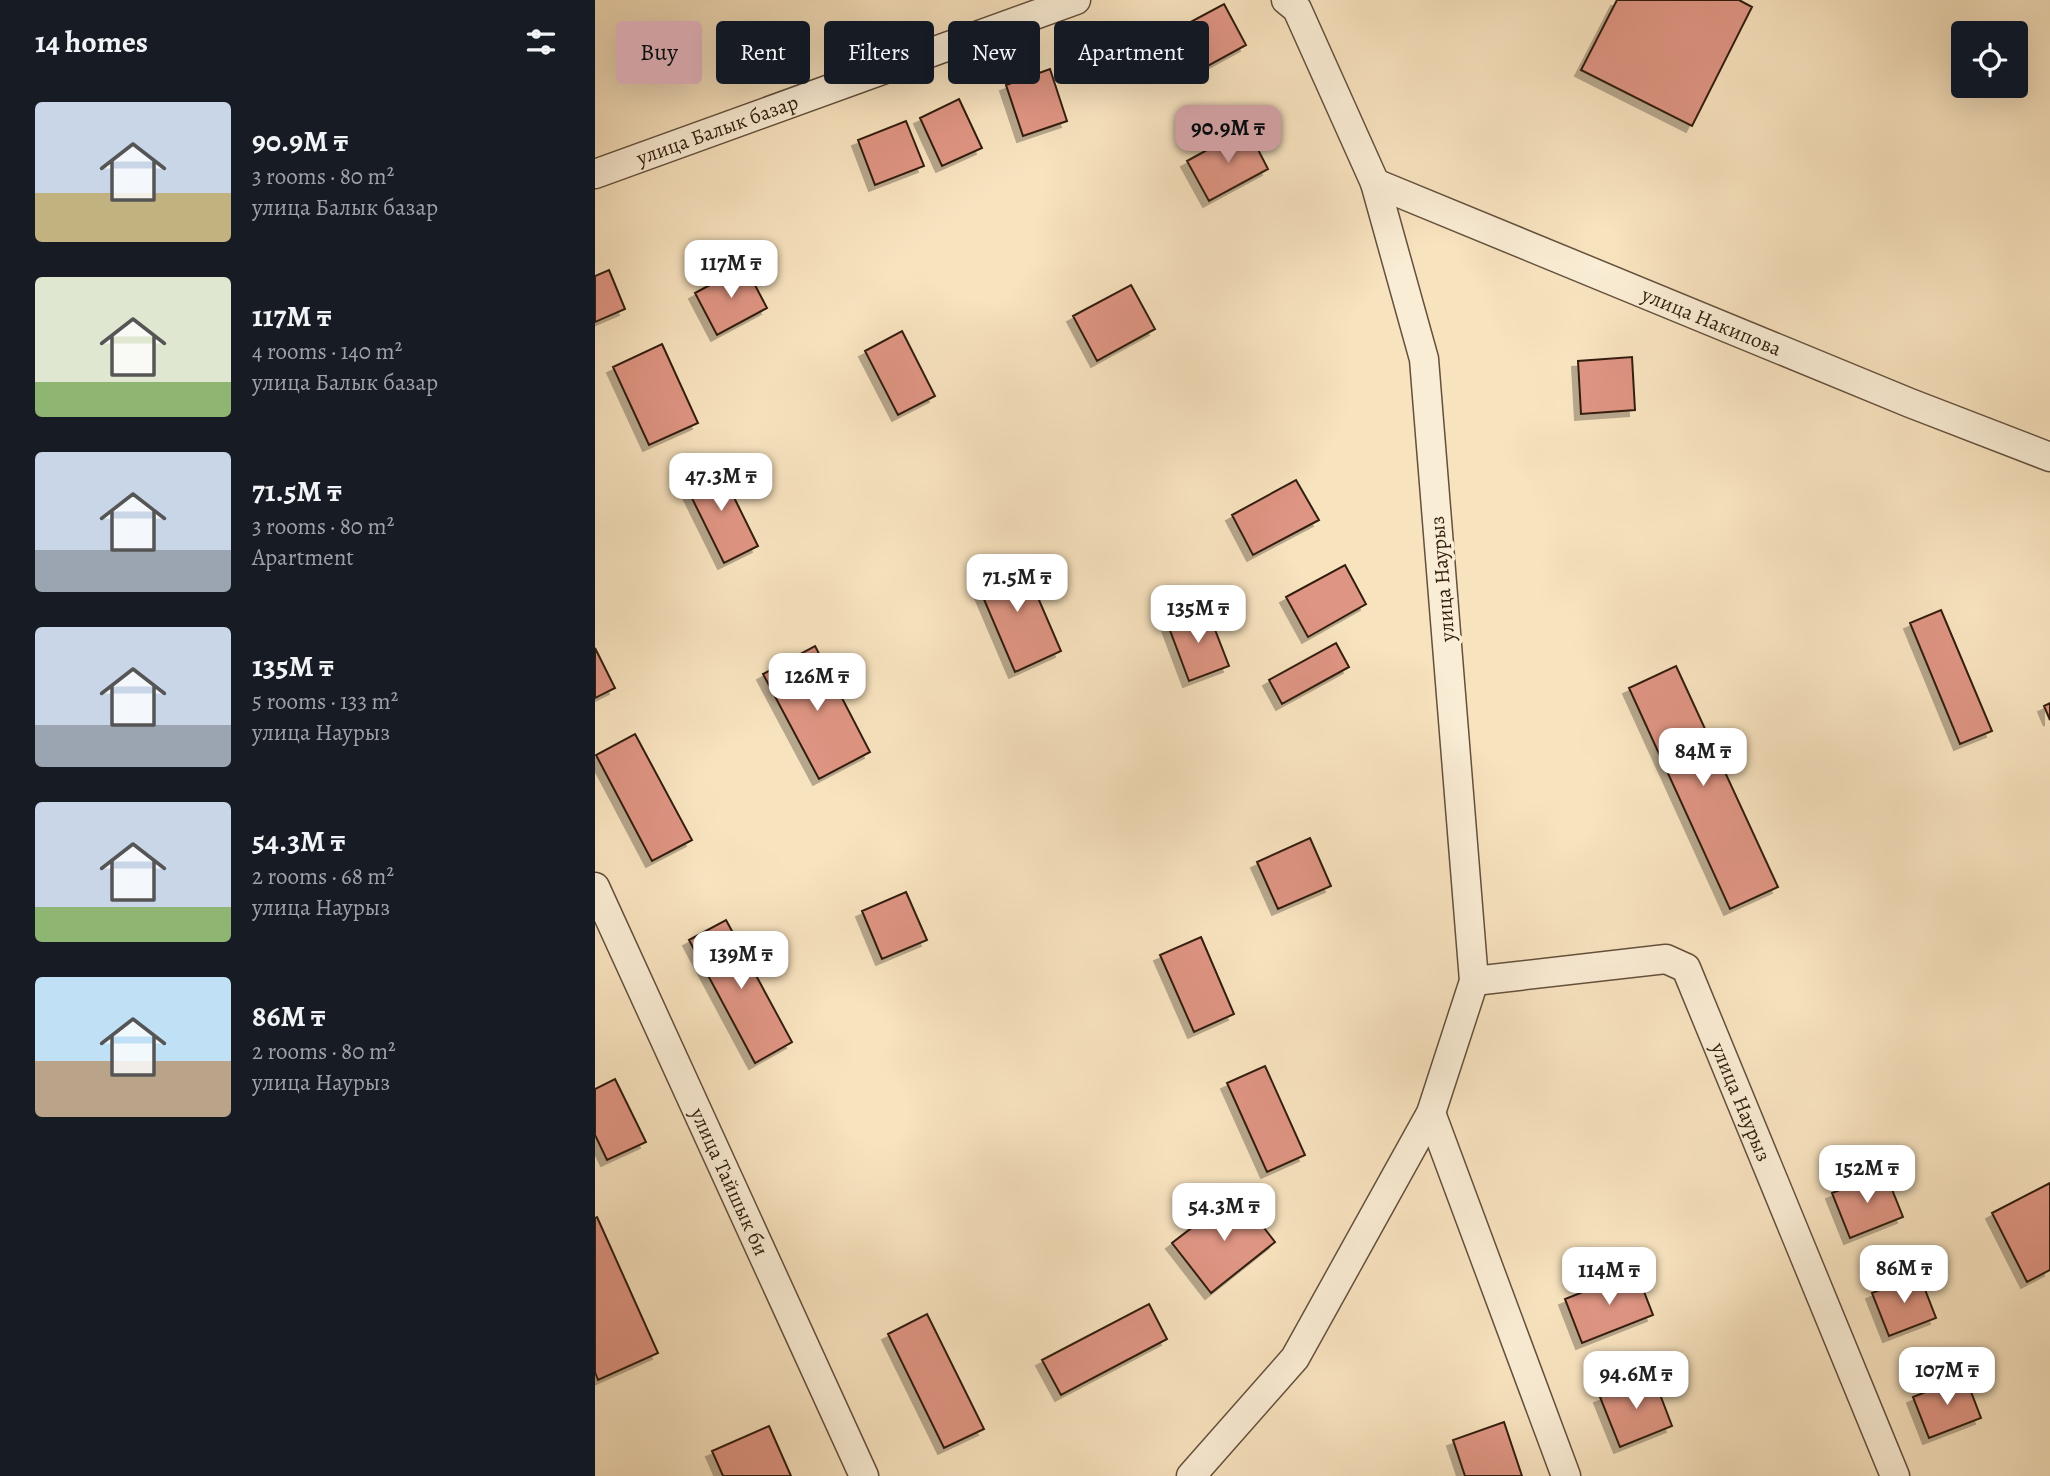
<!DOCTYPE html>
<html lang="en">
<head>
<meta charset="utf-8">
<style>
  :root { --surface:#171b24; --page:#20242c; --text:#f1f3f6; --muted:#9ea1a6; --accent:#c59692 }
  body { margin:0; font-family:Alegreya,serif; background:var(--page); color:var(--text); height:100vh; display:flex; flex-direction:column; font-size:26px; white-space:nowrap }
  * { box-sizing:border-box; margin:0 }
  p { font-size:23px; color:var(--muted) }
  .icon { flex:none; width:38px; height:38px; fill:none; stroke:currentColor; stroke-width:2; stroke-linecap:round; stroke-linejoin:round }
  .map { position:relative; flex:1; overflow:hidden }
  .drawer { display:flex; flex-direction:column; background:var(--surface); width:595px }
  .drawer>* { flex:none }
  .hud { position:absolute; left:21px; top:21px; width:665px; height:63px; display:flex; gap:14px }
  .tools { position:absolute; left:1356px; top:21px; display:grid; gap:14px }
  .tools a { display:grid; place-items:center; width:77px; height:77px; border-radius:7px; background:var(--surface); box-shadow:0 7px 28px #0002; font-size:35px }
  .price { position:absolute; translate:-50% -60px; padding:0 16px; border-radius:14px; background:#fff; color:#222; font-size:23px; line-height:46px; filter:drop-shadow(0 2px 4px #0008) }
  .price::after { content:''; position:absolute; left:50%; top:42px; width:21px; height:16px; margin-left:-10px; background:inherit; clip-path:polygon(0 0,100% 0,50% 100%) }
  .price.current { background:var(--accent); color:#111 }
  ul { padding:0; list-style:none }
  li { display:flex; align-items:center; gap:21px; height:175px; padding:0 35px }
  li span { display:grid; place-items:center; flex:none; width:196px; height:140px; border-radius:7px; color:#555 }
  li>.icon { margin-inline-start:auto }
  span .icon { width:84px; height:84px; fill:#fffc; stroke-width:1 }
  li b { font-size:30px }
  h2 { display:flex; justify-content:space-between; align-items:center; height:84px; padding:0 35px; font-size:30px }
  .chip { padding:0 24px; border-radius:7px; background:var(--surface); box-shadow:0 7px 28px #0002; font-size:24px; line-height:63px }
  .chip.current { background:var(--accent); color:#111 }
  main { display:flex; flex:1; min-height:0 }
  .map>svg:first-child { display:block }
</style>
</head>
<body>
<main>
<section class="drawer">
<h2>14 homes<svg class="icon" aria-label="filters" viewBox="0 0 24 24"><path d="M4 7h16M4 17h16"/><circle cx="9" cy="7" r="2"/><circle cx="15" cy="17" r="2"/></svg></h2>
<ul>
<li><span style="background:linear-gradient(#c9d6e8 65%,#c2b280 0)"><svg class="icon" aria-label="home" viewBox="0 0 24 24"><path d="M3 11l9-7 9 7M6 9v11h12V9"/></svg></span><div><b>90.9M ₸</b><p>3 rooms · 80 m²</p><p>улица Балык базар</p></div></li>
<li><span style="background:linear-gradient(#dfe7d0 75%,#8fb573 0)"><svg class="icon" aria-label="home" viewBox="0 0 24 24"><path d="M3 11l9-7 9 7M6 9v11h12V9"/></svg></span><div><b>117M ₸</b><p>4 rooms · 140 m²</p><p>улица Балык базар</p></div></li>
<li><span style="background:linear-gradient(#c9d6e8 70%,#9aa5b1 0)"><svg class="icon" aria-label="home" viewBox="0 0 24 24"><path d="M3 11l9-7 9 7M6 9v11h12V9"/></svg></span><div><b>71.5M ₸</b><p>3 rooms · 80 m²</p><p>Apartment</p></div></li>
<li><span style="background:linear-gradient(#c9d6e8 70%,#9aa5b1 0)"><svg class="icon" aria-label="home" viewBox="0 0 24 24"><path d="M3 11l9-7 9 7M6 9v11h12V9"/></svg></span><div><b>135M ₸</b><p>5 rooms · 133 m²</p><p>улица Наурыз</p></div></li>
<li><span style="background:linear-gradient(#c9d6e8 75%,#8fb573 0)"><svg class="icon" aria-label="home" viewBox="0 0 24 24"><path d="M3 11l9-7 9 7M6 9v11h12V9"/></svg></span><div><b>54.3M ₸</b><p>2 rooms · 68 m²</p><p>улица Наурыз</p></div></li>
<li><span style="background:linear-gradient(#bfe0f5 60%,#b9a48a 0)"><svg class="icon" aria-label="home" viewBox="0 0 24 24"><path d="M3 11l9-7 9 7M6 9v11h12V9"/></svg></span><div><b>86M ₸</b><p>2 rooms · 80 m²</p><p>улица Наурыз</p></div></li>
</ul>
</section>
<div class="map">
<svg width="1455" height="1476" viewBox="0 0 1455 1476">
  <defs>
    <filter id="shadow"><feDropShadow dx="-6" dy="6" stdDeviation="0" flood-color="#0004"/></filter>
  </defs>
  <rect width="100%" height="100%" fill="#f8e3bf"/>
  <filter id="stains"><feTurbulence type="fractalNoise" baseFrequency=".00286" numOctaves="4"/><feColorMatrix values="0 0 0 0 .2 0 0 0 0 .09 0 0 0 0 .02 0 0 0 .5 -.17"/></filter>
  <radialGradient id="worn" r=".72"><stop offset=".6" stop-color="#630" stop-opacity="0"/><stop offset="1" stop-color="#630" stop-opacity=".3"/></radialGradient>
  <path fill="#df9583" stroke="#321f10" stroke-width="2" filter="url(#shadow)" d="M1022,0H1144L1157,7L1097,126L986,70Z
    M629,4L651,45L600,73L577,32Z
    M455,69L472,121L428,136L411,85Z
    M364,99L387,148L347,166L325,118Z
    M311,121L329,166L280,185L263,140Z
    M652,128L673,169L614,201L592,161Z
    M150,266L172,308L122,335L100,293Z
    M14,270L30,309L0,322V276Z
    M536,285L560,329L502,361L478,316Z
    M307,331L340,396L303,415L270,351Z
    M67,344L103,423L54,445L18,367Z
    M1037,357L1040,410L986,414L983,361Z
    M122,463L163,546L129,563L88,480Z
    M701,480L724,520L658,555L637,515Z
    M425,556L466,651L420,672L379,576Z
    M750,565L771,604L713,637L691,597Z
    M612,609L634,666L594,681L573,625Z
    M1346,610L1397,731L1365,744L1315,623Z
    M741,643L754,667L687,704L674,680Z
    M220,646L275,752L224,779L168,674Z
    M0,648L20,688L0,698Z
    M1081,666L1183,887L1135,909L1034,688Z
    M1455,703V720L1449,706Z
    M40,734L97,840L57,861L1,755Z
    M715,838L736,886L683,909L662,862Z
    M311,892L332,940L287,959L267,911Z
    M131,920L197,1042L160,1063L94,940Z
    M606,937L639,1014L599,1032L565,955Z
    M670,1066L710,1155L672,1172L632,1083Z
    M20,1079L51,1142L12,1160L0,1135V1089Z
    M1290,1172L1308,1217L1255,1238L1237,1193Z
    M1455,1183V1270L1432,1282L1397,1213Z
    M642,1193L680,1242L616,1293L577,1243Z
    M2,1217L63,1353L3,1380L0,1372V1218Z
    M1041,1271L1058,1315L987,1343L970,1299Z
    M1324,1274L1341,1318L1294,1336L1277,1293Z
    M554,1304L572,1339L466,1395L447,1360Z
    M332,1314L389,1429L349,1448L293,1334Z
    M1058,1376L1077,1426L1025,1447L1005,1397Z
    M1370,1376L1386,1418L1334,1438L1318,1397Z
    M909,1422L927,1476H870L858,1440Z
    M174,1426L196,1476H128L117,1451Z"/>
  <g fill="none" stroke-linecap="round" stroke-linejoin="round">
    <defs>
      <g id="street">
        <path id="s1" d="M0,174L481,0"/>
        <path id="s2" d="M780,183L1315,403L1455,457"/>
        <path id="s3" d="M0,887L269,1476"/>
        <path id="s4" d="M879,981L1071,959L1091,968L1300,1476"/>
        <path d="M836,1113L971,1476"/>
        <path d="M596,1476L700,1358L836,1113L879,981L829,359L780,183L702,9L691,0"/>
      </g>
    </defs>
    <use href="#street" stroke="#64503c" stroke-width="31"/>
    <use href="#street" stroke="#faedd5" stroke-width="28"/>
  </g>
  <g text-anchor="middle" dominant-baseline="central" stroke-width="7" stroke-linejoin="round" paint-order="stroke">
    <g font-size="21" fill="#321f10" stroke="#faedd5">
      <text stroke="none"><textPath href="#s1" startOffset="130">улица Балык базар</textPath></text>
      <text stroke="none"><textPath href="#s2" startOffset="364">улица Накипова</textPath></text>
      <text transform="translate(847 579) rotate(-95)">улица Наурыз</text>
      <text stroke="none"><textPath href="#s4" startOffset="360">улица Наурыз</textPath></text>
      <text stroke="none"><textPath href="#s3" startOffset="324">улица Тайшык би</textPath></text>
    </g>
  </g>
  <rect width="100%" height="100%" filter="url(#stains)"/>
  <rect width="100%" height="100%" fill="url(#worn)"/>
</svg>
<div class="tools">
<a><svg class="icon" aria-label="locate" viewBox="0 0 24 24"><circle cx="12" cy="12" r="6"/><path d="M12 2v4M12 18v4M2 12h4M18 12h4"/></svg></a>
</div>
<b class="price current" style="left:633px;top:165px">90.9M ₸</b>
<b class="price" style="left:136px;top:300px">117M ₸</b>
<b class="price" style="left:126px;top:513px">47.3M ₸</b>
<b class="price" style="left:422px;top:614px">71.5M ₸</b>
<b class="price" style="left:603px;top:645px">135M ₸</b>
<b class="price" style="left:222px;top:713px">126M ₸</b>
<b class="price" style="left:1108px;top:788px">84M ₸</b>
<b class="price" style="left:146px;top:991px">139M ₸</b>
<b class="price" style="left:1272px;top:1205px">152M ₸</b>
<b class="price" style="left:629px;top:1243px">54.3M ₸</b>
<b class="price" style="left:1309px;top:1305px">86M ₸</b>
<b class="price" style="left:1014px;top:1307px">114M ₸</b>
<b class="price" style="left:1352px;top:1407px">107M ₸</b>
<b class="price" style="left:1041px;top:1411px">94.6M ₸</b>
<div class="hud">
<a class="chip current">Buy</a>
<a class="chip">Rent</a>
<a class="chip">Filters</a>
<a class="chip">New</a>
<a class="chip">Apartment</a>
</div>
</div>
</main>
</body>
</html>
